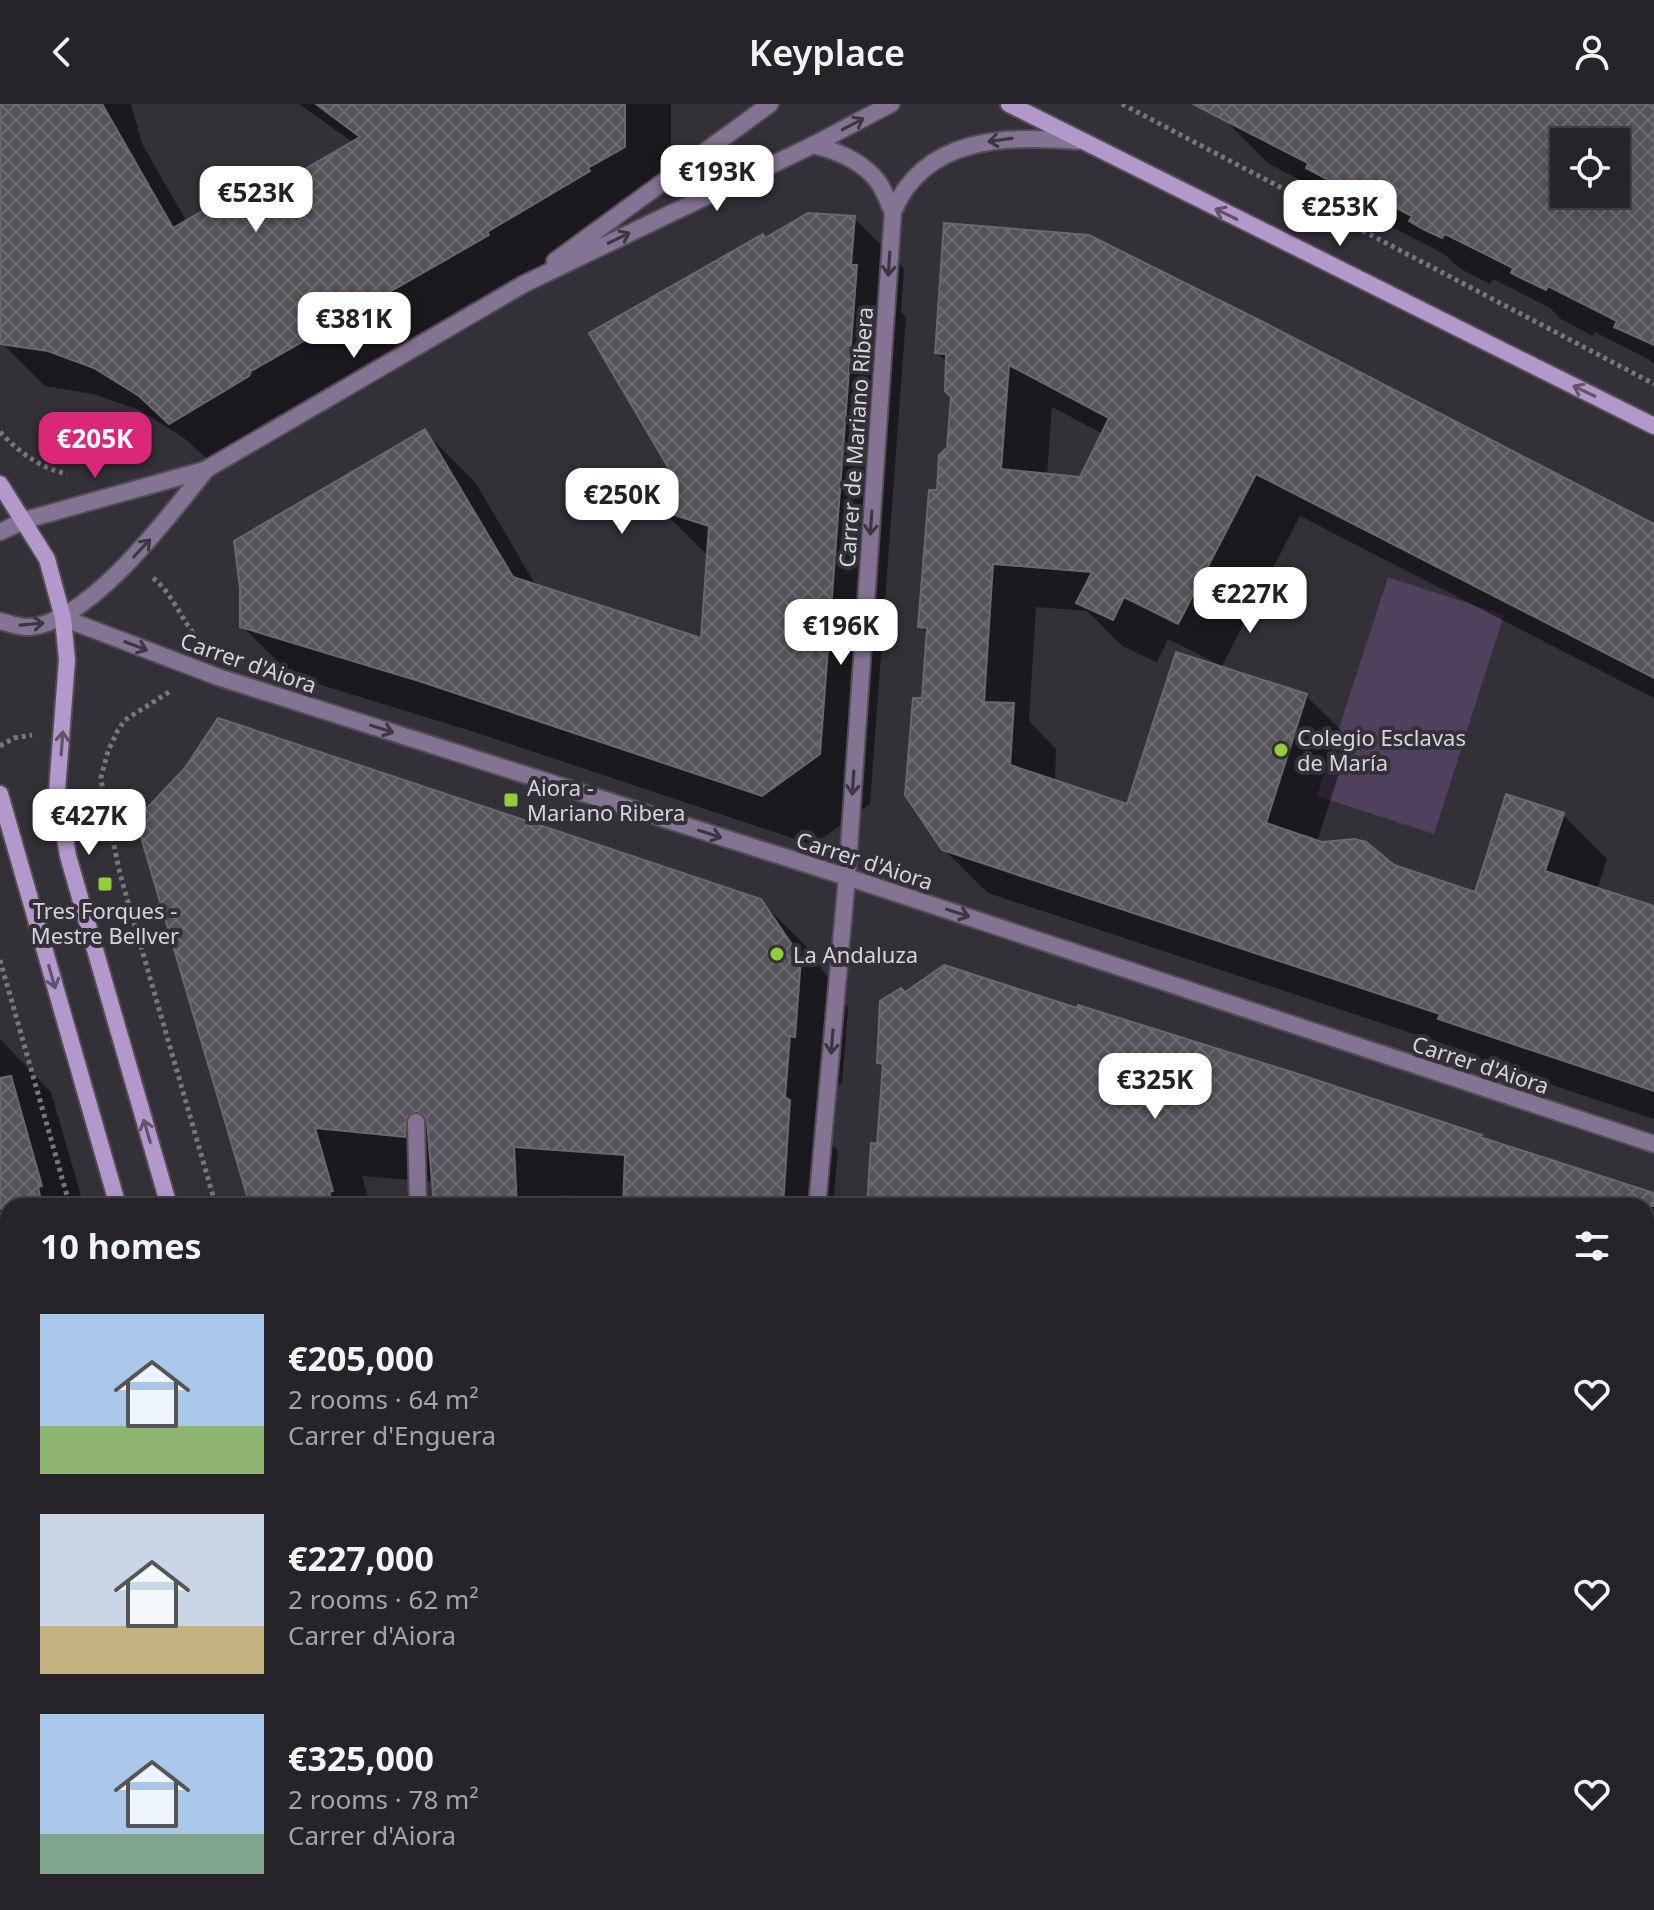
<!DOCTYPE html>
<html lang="en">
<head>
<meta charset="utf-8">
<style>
  :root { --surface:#262429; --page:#2e2c31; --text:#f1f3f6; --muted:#a4a4a8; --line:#424146; --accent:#db2777 }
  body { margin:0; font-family:"Noto Sans",sans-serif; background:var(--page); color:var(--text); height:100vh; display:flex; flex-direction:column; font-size:30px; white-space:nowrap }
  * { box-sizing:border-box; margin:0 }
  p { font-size:26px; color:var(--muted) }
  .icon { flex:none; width:44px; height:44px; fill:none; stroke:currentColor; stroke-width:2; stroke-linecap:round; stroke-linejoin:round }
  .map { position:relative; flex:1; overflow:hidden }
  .drawer { position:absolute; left:0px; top:1094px; width:1654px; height:712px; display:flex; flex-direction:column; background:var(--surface); border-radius:24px 24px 0 0; box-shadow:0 8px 32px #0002,0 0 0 2px var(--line) }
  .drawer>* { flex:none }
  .tools { position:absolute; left:1550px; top:24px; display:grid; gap:16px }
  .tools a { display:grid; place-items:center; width:80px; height:80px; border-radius:0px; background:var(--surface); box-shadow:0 8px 32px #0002,0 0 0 2px var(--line); font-size:40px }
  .price { position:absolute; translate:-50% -68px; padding:0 18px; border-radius:16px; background:#fff; color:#222; font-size:26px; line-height:52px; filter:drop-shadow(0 2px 4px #0008) }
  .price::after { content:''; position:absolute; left:50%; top:48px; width:24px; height:18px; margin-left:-12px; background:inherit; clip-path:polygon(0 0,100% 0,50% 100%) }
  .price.current { background:var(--accent); color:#fff }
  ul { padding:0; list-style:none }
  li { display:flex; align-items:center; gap:24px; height:200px; padding:0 40px }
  li span { display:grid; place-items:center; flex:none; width:224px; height:160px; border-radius:0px; color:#555 }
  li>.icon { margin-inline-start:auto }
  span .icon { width:96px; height:96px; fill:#fffc; stroke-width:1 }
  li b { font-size:34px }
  h2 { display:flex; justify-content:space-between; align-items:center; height:96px; padding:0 40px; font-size:34px }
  header { display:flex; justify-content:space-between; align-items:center; height:104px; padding:0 40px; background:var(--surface); font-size:36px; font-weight:600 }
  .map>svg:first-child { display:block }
</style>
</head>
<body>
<header><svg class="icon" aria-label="back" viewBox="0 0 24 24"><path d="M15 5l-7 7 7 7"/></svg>Keyplace<svg class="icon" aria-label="person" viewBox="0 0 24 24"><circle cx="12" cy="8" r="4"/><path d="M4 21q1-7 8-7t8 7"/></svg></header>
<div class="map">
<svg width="1654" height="1806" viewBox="0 0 1654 1806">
  <defs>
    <pattern id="building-cross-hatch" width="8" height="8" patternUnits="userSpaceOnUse" patternTransform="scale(2)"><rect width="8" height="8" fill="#57535b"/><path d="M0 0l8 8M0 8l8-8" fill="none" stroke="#6e6b72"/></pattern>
  </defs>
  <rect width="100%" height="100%" fill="#333037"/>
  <path fill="#4f405d" d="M1388,473L1504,511L1434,730L1317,692Z"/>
  <path fill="#261632" d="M614,1798H649L652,1806H612L610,1799Z"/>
  <path fill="#0007" fill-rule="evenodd" d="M0,0H131L142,40L187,118L242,86L254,98L354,39L299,0H671V42H668L667,86L630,108L632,111L214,361L184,334L139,306L93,290L45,282L2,239Z
    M1209,0H1654V260L1648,255L1595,228L1593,232L1561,215L1550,204L1493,175L1490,180L1459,164L1444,150L1390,122L1387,127L1356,111L1343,98L1269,60ZM1564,38H1616V90H1564Z
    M854,114L904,164L901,208L906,213L870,700L813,741L471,627L292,572L242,522L425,328L475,378L537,483L702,536L709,453L661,405L766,136Z
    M946,121L1654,422V594L1300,412L1222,562L1168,535L1157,558L1122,542L1087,507L1036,503L1029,617L1056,645L1055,678L1129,703L1306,592L1350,635L1317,738L1476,790L1563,711L1607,755L1597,786L1654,805V1015L1484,958L1475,950L988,789L943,745L923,596L928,531L920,522L939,389L949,345L953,293L947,259L937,248ZM1052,303L1103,330L1081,375L1047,371Z
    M138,714L760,796L809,845L848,904L842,980H837L832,1041L838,1046L833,1102H626V1095L561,1091L562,1102H435L433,1078L362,1072L370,1102H252Z
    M905,891L1292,970L1480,1033L1484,1037L1654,1091V1640L1646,1645V1102H869L879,1042L885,964L879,958Z
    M0,935L51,988L84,1102H8V1140L0,1138Z
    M0,1470L8,1471V1789L0,1787Z
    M48,1798H271L273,1806H82Z
    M451,1798H873L875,1806H454Z
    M926,1798H1609L1614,1806H929Z"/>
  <path fill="url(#building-cross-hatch)" stroke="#6b676f" stroke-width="2" fill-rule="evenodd" d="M0,0H102L173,124L242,84L250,97L360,33L316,0H625V43L588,64L590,67L487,128L489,131L251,267L249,272L169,320L139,292L94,264L48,247L0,240Z
    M1193,0H1654V241L1614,223L1617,217L1548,182L1546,186L1511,169L1513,164L1445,130L1442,134L1425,126L1409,117L1412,112L1342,76L1340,82L1306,64L1308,59ZM1564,38H1616V90H1564Z
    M808,109L855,112L851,161H857L820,650L762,692L419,577L240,523V484L234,437L425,325L513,473L701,534L709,422L659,406L671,368L589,229L763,130L765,134Z
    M944,119L1089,131L1267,220L1654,420V574L1256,370L1178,520L1124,493L1113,516L1076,499L1092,468L993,460L984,598L1014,599L1010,661L1127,700L1176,548L1307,590L1266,719L1322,738L1355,735L1366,738L1394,761L1475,788L1506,690L1564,709L1545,767L1654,802V987L1438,915L1440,910L942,746L905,691L913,594H922L927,524L918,523L929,386H937L939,351L947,344L951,293L945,287L946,250L935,249ZM1009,261L1109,314L1080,373L1001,365Z
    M218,614L761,795L801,854L795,933L790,932L785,993L790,996L783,1102H623L625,1051L514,1043L517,1102H434L427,1017L425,1012L417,1007L406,1013L405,1033L315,1024L333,1087L329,1088L333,1102H250L135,713L151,700L185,664Z
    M944,861L1077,904L1078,901L1292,968L1482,1031L1480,1033L1654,1089V1102H867L871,1039L877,1040L883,960L877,959L880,897L901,884L905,888Z
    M11,972L42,1082L38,1083L40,1092L0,1105V974Z"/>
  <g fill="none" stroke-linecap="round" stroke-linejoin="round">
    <defs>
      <path id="minor" d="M813,41C838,47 863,57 879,79C885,88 888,99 893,108L847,773L817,1102
        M893,108C924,32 1008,31 1078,37
        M416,1018L418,1102
        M0,1427L8,1428
        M1646,1724L1654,1694
        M0,1798L37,1806
        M876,1798L879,1806
        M1625,1806L1627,1798"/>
      <path id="tertiary" d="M555,157L770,0
        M0,428L25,416L205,366L524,180L813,41L891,0
        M63,514L218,573L847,773L1654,1040
        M0,517C9,519 21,524 30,523C90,518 169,412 205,367"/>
      <path id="secondary" d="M1009,0L1654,322
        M0,380L47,455L63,514L67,556L57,687L68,752L169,1102
        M0,690L118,1102
        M318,1798L320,1806
        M367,1798L369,1806"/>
    </defs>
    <use href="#minor" stroke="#514e54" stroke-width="20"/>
    <use href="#tertiary" stroke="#514e54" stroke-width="20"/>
    <use href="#secondary" stroke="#514e54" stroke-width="20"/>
    <path stroke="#79767c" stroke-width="5" stroke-dasharray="4 4" stroke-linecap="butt" d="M1122,0L1654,280
      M0,328C19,348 40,364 67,370
      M153,474C172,489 179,511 194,530
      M169,588L125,616L118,626L108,647L101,673L103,689L120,770L216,1102
      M0,642L14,634L32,631
      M0,856L70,1102
      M268,1798L270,1806
      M414,1798L416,1806"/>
    <use href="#minor" stroke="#847494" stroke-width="16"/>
    <use href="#tertiary" stroke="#847494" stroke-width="16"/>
    <use href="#secondary" stroke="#b398cc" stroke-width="16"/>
  </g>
  <defs><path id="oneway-shaft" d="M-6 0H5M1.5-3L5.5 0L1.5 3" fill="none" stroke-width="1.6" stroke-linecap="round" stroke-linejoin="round" transform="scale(2)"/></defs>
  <g stroke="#3b3740">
    <use href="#oneway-shaft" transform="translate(853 20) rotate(-28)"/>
    <use href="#oneway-shaft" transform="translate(1000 36) rotate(172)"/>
    <use href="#oneway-shaft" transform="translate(619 134) rotate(-26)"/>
    <use href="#oneway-shaft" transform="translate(889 160) rotate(94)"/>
    <use href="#oneway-shaft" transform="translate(871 419) rotate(94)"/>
    <use href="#oneway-shaft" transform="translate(142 444) rotate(-47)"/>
    <use href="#oneway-shaft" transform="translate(32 520) rotate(-5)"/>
    <use href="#oneway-shaft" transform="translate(136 542) rotate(21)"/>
    <use href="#oneway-shaft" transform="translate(382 625) rotate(18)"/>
    <use href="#oneway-shaft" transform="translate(853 679) rotate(94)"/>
    <use href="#oneway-shaft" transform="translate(710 730) rotate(18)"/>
    <use href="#oneway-shaft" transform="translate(958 809) rotate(18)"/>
    <use href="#oneway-shaft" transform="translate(832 938) rotate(95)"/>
  </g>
  <g stroke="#60546b">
    <use href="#oneway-shaft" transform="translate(1226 110) rotate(-154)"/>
    <use href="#oneway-shaft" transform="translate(1584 287) rotate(-154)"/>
    <use href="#oneway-shaft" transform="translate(62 639) rotate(-86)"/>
    <use href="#oneway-shaft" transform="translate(52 873) rotate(74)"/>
    <use href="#oneway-shaft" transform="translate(147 1027) rotate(-106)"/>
  </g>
  <g fill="#95cc3b" stroke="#333037" stroke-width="3">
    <circle cx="1281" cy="646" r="8"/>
    <rect x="503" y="688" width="16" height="16" rx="4"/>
    <rect x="97" y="772" width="16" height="16" rx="4"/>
    <circle cx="777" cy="850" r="8"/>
  </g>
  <g text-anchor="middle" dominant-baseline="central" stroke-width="8" stroke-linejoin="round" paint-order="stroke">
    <g font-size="22" fill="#d7d5d9" stroke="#333037">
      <text transform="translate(855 333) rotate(-86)">Carrer de Mariano Ribera</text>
      <text transform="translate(249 558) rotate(19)">Carrer d'Aiora</text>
      <text transform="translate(865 756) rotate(18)">Carrer d'Aiora</text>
      <text transform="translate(1481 960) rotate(18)">Carrer d'Aiora</text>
    </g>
    <g font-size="22" fill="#d7d5d9" stroke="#333037" text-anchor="start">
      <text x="1297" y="633">Colegio Esclavas<tspan x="1297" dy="25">de María</tspan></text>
      <text x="527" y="683">Aiora -<tspan x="527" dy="25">Mariano Ribera</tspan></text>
      <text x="105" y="806" text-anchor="middle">Tres Forques -<tspan x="105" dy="25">Mestre Bellver</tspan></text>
      <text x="793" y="850">La Andaluza</text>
    </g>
  </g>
</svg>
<div class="tools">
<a><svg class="icon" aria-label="locate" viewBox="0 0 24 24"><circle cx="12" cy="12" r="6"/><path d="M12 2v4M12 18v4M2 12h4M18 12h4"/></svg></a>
</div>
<b class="price" style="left:717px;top:109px">€193K</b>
<b class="price" style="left:256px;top:130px">€523K</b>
<b class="price" style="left:1340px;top:144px">€253K</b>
<b class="price" style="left:354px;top:256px">€381K</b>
<b class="price current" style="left:95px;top:376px">€205K</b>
<b class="price" style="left:622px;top:432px">€250K</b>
<b class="price" style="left:1250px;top:531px">€227K</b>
<b class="price" style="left:841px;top:563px">€196K</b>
<b class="price" style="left:89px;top:753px">€427K</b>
<b class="price" style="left:1155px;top:1017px">€325K</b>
<section class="drawer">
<h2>10 homes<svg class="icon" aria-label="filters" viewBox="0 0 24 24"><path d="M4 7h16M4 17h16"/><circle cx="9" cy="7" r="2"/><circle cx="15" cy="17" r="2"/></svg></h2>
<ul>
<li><span style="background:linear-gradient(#a9c7e8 70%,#8fb573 0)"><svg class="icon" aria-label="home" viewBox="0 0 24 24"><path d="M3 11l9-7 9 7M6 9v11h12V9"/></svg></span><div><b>€205,000</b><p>2 rooms · 64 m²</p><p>Carrer d'Enguera</p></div><svg class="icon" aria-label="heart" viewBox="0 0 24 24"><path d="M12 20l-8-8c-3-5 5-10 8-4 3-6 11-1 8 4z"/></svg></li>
<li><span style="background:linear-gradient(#c9d6e8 70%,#c2b280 0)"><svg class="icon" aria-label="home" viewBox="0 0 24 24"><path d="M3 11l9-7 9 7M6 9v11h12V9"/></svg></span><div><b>€227,000</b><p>2 rooms · 62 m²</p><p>Carrer d'Aiora</p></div><svg class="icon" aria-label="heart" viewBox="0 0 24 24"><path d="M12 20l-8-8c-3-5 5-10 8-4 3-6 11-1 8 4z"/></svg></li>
<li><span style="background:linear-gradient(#a9c7e8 75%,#7fa58c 0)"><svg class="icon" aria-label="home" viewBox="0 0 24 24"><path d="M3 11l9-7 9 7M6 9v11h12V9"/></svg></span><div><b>€325,000</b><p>2 rooms · 78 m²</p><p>Carrer d'Aiora</p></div><svg class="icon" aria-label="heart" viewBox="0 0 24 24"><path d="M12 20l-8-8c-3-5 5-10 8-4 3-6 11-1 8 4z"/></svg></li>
</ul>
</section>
</div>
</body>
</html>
